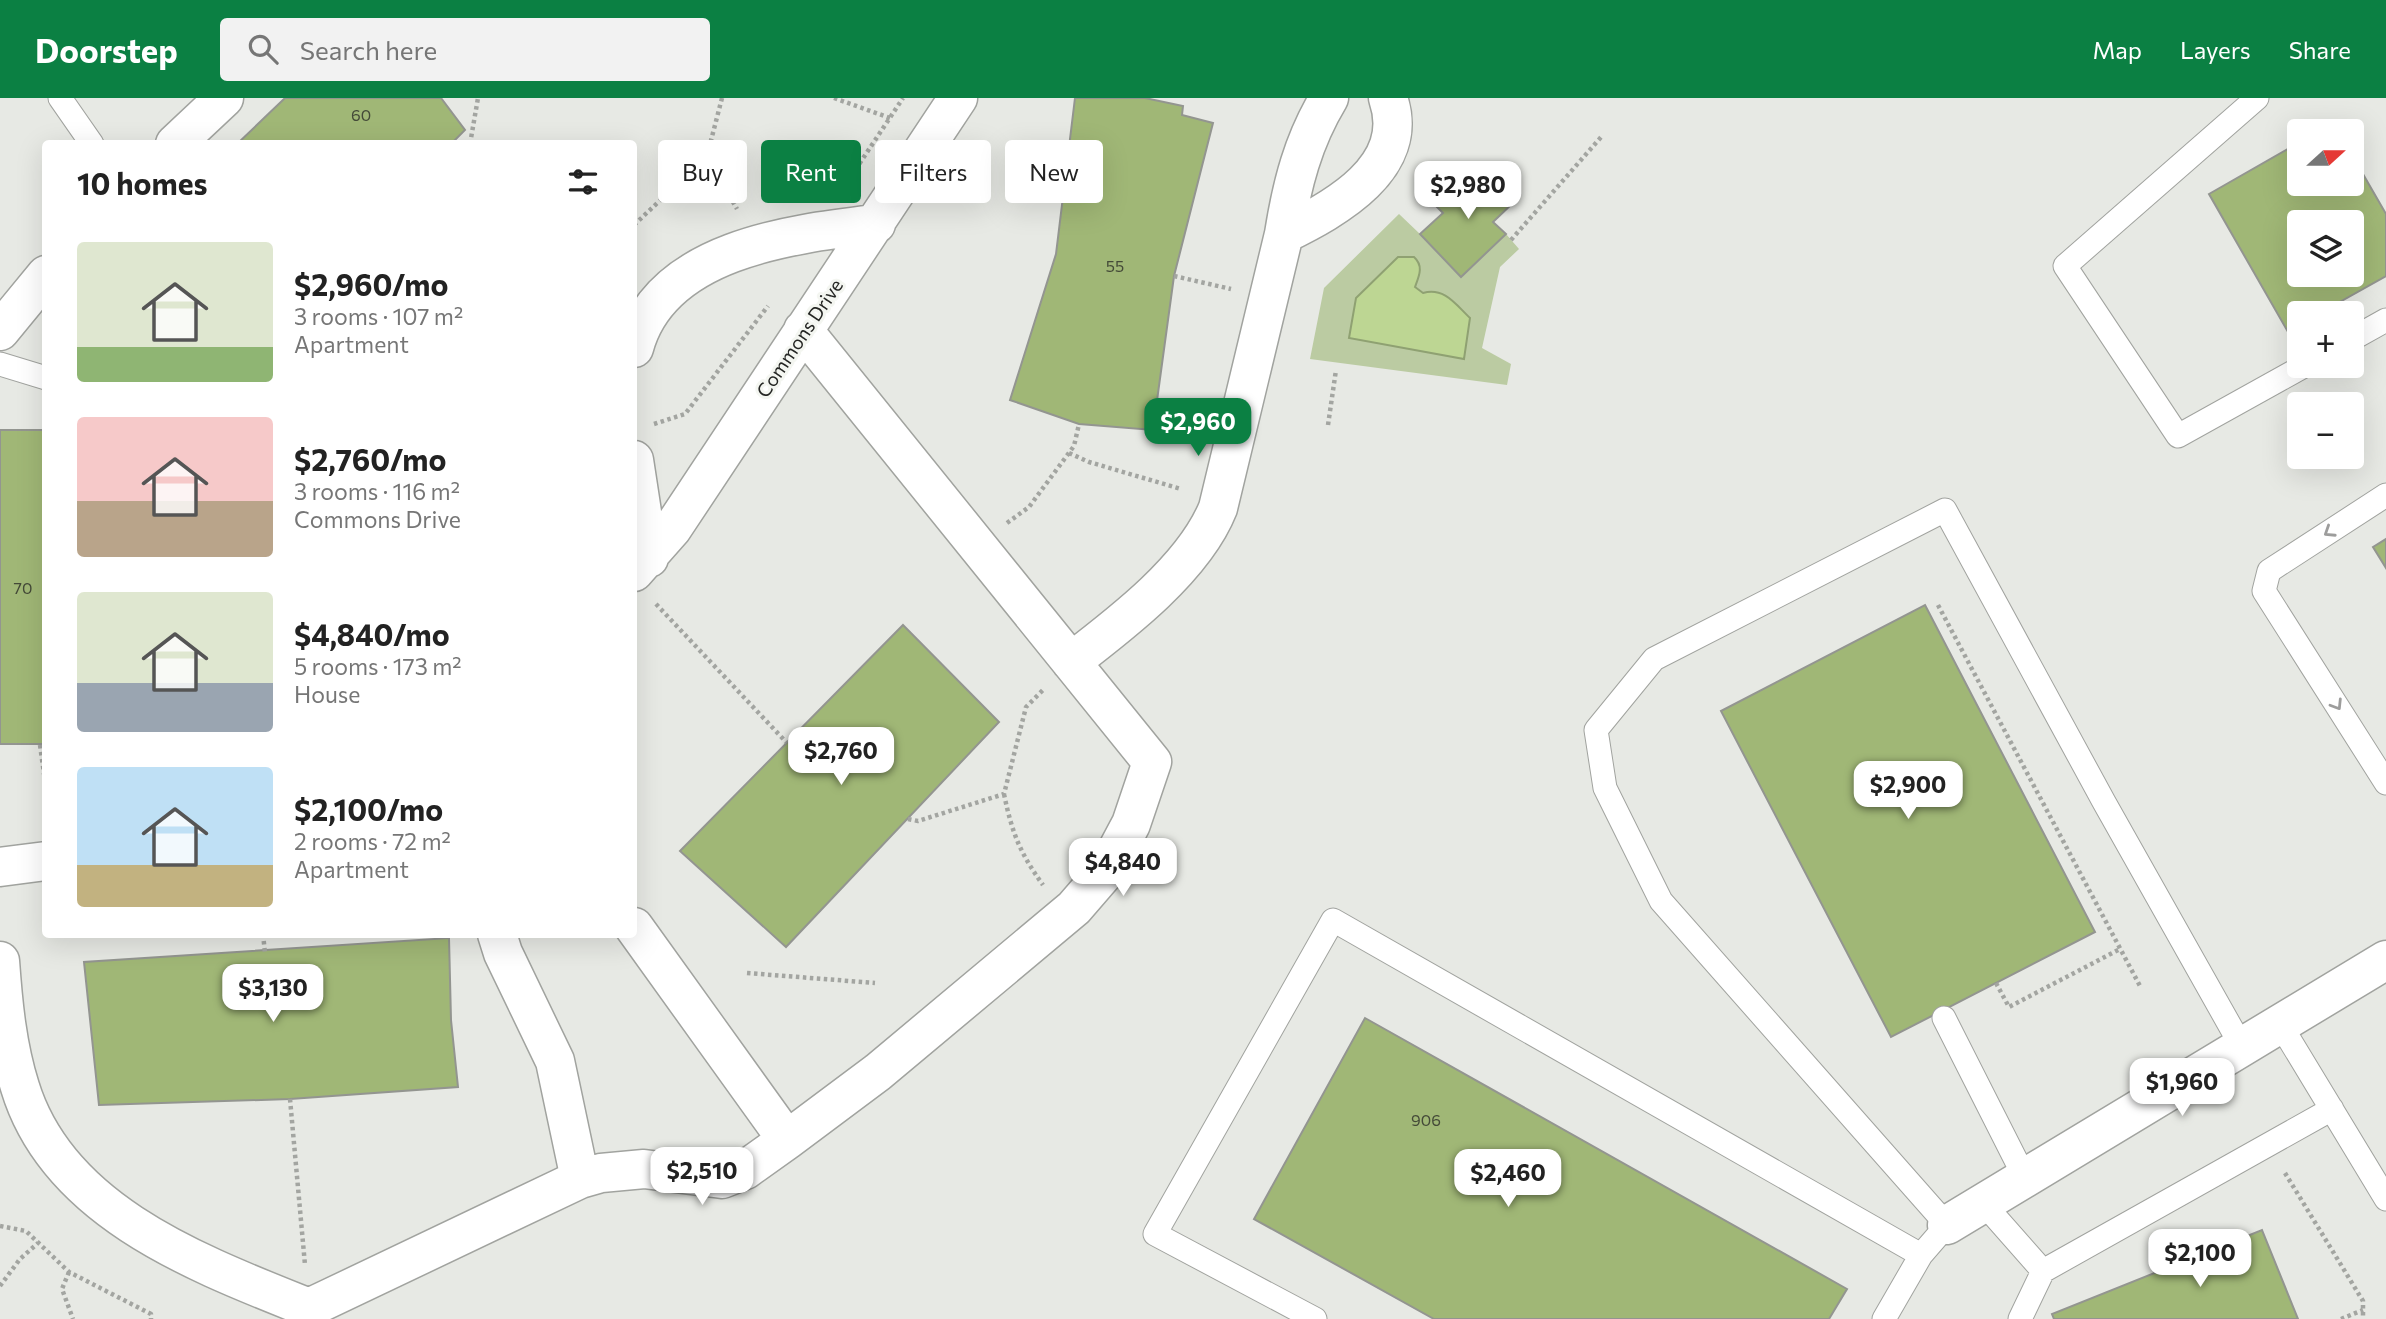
<!DOCTYPE html>
<html lang="en">
<head>
<meta charset="utf-8">
<style>
  :root { --surface:#fff; --page:#f2f2f2; --text:#222; --muted:#767676; --accent:#0b8043 }
  body { margin:0; font-family:Commissioner,sans-serif; background:var(--page); color:var(--text); height:100vh; display:flex; flex-direction:column; font-size:26px; white-space:nowrap }
  * { box-sizing:border-box; margin:0 }
  p { font-size:23px; color:var(--muted) }
  .icon { flex:none; width:38px; height:38px; fill:none; stroke:currentColor; stroke-width:2; stroke-linecap:round; stroke-linejoin:round }
  .map { position:relative; flex:1; overflow:hidden }
  .drawer { position:absolute; left:42px; top:42px; width:595px; height:798px; display:flex; flex-direction:column; background:var(--surface); border-radius:7px; box-shadow:0 7px 28px #0002 }
  .drawer>* { flex:none }
  .top-card { position:absolute; left:658px; top:42px; width:665px; height:63px; display:flex; gap:14px }
  .needle { width:46px; rotate:69deg }
  .tools { position:absolute; left:2287px; top:21px; display:grid; gap:14px }
  .tools a { display:grid; place-items:center; width:77px; height:77px; border-radius:7px; background:var(--surface); box-shadow:0 7px 28px #0002; font-size:35px }
  .price { position:absolute; translate:-50% -60px; padding:0 16px; border-radius:14px; background:#fff; color:#222; font-size:23px; line-height:46px; filter:drop-shadow(0 2px 4px #0008) }
  .price::after { content:''; position:absolute; left:50%; top:42px; width:21px; height:16px; margin-left:-10px; background:inherit; clip-path:polygon(0 0,100% 0,50% 100%) }
  .price.selected { background:var(--accent); color:#fff }
  ul { padding:0; list-style:none }
  li { display:flex; align-items:center; gap:21px; height:175px; padding:0 35px }
  li span { display:grid; place-items:center; flex:none; width:196px; height:140px; border-radius:7px; color:#555 }
  li>.icon { margin-inline-start:auto }
  span .icon { width:84px; height:84px; fill:#fffc; stroke-width:1 }
  li b { font-size:30px }
  h2 { display:flex; justify-content:space-between; align-items:center; height:84px; padding:0 35px; font-size:30px }
  .pill { padding:0 24px; border-radius:7px; background:var(--surface); box-shadow:0 7px 28px #0002; font-size:24px; line-height:63px }
  .pill.selected { background:var(--accent); color:#fff }
  header { display:flex; align-items:center; gap:42px; box-sizing:border-box; height:98px; padding:0 35px; background:var(--accent); color:#fff }
  header strong { font-size:33px }
  nav { display:flex; gap:38px; margin-inline-start:auto; font-size:24px }
  .search { width:490px; height:63px; background:var(--page); display:flex; align-items:center; gap:18px; box-sizing:border-box; padding:0 24px; border-radius:7px; color:var(--muted); font-size:26px }
  .map>svg:first-child { display:block }
</style>
</head>
<body>
<header>
<strong>Doorstep</strong>
<div class="search"><svg class="icon" aria-label="search" viewBox="0 0 24 24"><circle cx="10" cy="10" r="6"/><path d="M15 15l6 6"/></svg>Search here</div>
<nav><a>Map</a><a>Layers</a><a>Share</a></nav>
</header>
<div class="map">
<svg width="2386" height="1221" viewBox="0 0 2386 1221">
  <rect width="100%" height="100%" fill="#e7e9e4"/>
  <path fill="#bbcba2" d="M1399,116L1420,136H1506L1519,151L1500,169L1482,250L1511,266L1507,287L1310,261L1324,190Z"/>
  <path fill="#bdd693" stroke="#8fa172" stroke-width="2" d="M1398,159H1414C1424,168 1419,178 1415,189L1423,195C1445,189 1456,207 1470,220L1464,261L1349,240L1356,200Z"/>
  <path fill="#a0b776" stroke="#939590" stroke-width="2" fill-rule="evenodd" d="M285,0H441L465,32L451,46H237Z
    M1075,0H1145L1183,8L1182,17L1213,25L1174,178L1153,332L1079,326L1010,302L1056,156Z
    M2333,25L2338,33H2318Z
    M2300,44V86H2352V57L2386,116V178L2320,215H2300V227L2288,234L2209,96ZM2300,124H2352V177H2300Z
    M1477,66L1514,104L1493,124L1506,136L1461,179L1420,136L1443,115L1435,107Z
    M0,332H46V646H0Z
    M2386,441V470L2373,449Z
    M1925,507L2095,834L1891,939L1721,613Z
    M903,527L999,624L786,849L680,753Z
    M449,840L451,922L458,989L290,1001L99,1007L84,864Z
    M1365,920L1847,1191L1829,1221H1434L1254,1121Z
    M2262,1132L2298,1221H2054L2052,1216Z"/>
  <g fill="none" stroke-linecap="round" stroke-linejoin="round">
    <defs>
      <path id="lane" d="M60,0L92,46
        M2257,0L2065,168L2178,338L2304,268
        M2352,241L2386,222
        M0,266L46,280
        M2386,397L2269,473L2264,493L2386,685
        M1944,920L2025,1080
        M2280,926L2386,1101
        M1983,1105L2043,1173L2332,1011
        M1315,1221L1155,1136L1333,822L1921,1157
        M1884,1221L1921,1157L1947,1127L1661,803L1605,690L1596,632L1654,561L1945,412L2104,704L2242,949
        M2020,1221L2043,1173"/>
      <path id="street" d="M1329,0C1303,43 1292,86 1284,136C1335,111 1412,69 1388,0
        M175,46L224,0
        M0,233L46,177
        M634,250C660,151 792,136 876,126
        M634,362L649,460
        M634,474L672,431L958,0
        M1071,564C1122,525 1194,470 1218,410L1284,136
        M0,769L46,763
        M634,829L787,1042L878,974L1074,810L1106,773L1131,726L1152,664L803,232
        M0,863C3,905 7,948 20,989C58,1114 199,1166 309,1210L580,1081L555,963L503,855L497,836
        M580,1081L601,1075L644,1071L722,1081L745,1072L787,1042
        M1947,1127L2386,862"/>
    </defs>
    <use href="#lane" stroke="#a1a39f" stroke-width="25"/>
    <use href="#street" stroke="#a1a39f" stroke-width="41"/>
    <path stroke="#a3a5a1" stroke-width="4.5" stroke-dasharray="3.5 3.5" stroke-linecap="butt" d="M722,0L707,58L737,111
      M834,0L890,20
      M470,46L478,0
      M1422,71L1447,94
      M844,89L903,0
      M634,127L707,58
      M1511,142L1602,38
      M1174,178L1231,191
      M654,326L685,316L768,208
      M1328,327L1336,272
      M1069,355L1089,364L1181,391
      M1007,425L1029,409L1074,348L1079,326
      M656,506L787,645
      M1938,507L2140,888
      M40,647L46,690
      M1004,696C1012,735 1020,755 1043,787
      M908,721L918,723L1004,696L1026,609L1043,592
      M263,836L265,855
      M747,875L875,885
      M1996,885L2009,909L2120,851
      M290,1001L305,1167
      M2285,1075L2363,1203V1221
      M0,1128L26,1133L69,1174L151,1216V1221
      M69,1174L62,1191L73,1221
      M0,1188L20,1161L38,1145
      M2341,1221L2363,1212"/>
    <use href="#lane" stroke="#fff" stroke-width="23"/>
    <use href="#street" stroke="#fff" stroke-width="38"/>
  </g>
  <defs><path id="oneway-chevron" d="M-2-3.5L2.5 0L-2 3.5" fill="none" stroke-width="1.6" stroke-linecap="round" stroke-linejoin="round" transform="scale(1.75)"/></defs>
  <g stroke="#9d9d9c">
    <use href="#oneway-chevron" transform="translate(2329 434) rotate(147)"/>
    <use href="#oneway-chevron" transform="translate(2337 607) rotate(58)"/>
  </g>
  <g text-anchor="middle" dominant-baseline="central" stroke-width="6" stroke-linejoin="round" paint-order="stroke">
    <g font-size="16" fill="#444a38">
      <text x="361" y="16">60</text>
      <text x="1115" y="167">55</text>
      <text x="23" y="489">70</text>
      <text x="1426" y="1021">906</text>
    </g>
    <g font-size="19" fill="#252624" stroke="#f4f6f1">
      <text transform="translate(799 240) rotate(-56)">Commons Drive</text>
    </g>
  </g>
</svg>
<div class="tools">
<a><svg class="needle" viewBox="-14 -14 28 28"><path d="M0-13l5 13h-10z" fill="#e53935"/><path d="M0 13l5-13h-10z" fill="#767676"/></svg></a>
<a><svg class="icon" aria-label="layers" viewBox="0 0 24 24"><path d="M12 4l9 5-9 5-9-5zM3 14l9 5 9-5"/></svg></a>
<a>+</a>
<a>−</a>
</div>
<b class="price" style="left:1468px;top:123px">$2,980</b>
<b class="price selected" style="left:1198px;top:360px">$2,960</b>
<b class="price" style="left:841px;top:689px">$2,760</b>
<b class="price" style="left:1908px;top:723px">$2,900</b>
<b class="price" style="left:1123px;top:800px">$4,840</b>
<b class="price" style="left:273px;top:926px">$3,130</b>
<b class="price" style="left:2182px;top:1020px">$1,960</b>
<b class="price" style="left:702px;top:1109px">$2,510</b>
<b class="price" style="left:1508px;top:1111px">$2,460</b>
<b class="price" style="left:2200px;top:1191px">$2,100</b>
<div class="top-card">
<a class="pill">Buy</a>
<a class="pill selected">Rent</a>
<a class="pill">Filters</a>
<a class="pill">New</a>
</div>
<section class="drawer">
<h2>10 homes<svg class="icon" aria-label="filters" viewBox="0 0 24 24"><path d="M4 7h16M4 17h16"/><circle cx="9" cy="7" r="2"/><circle cx="15" cy="17" r="2"/></svg></h2>
<ul>
<li><span style="background:linear-gradient(#dfe7d0 75%,#8fb573 0)"><svg class="icon" aria-label="home" viewBox="0 0 24 24"><path d="M3 11l9-7 9 7M6 9v11h12V9"/></svg></span><div><b>$2,960/mo</b><p>3 rooms · 107 m²</p><p>Apartment</p></div></li>
<li><span style="background:linear-gradient(#f6c9c9 60%,#b9a48a 0)"><svg class="icon" aria-label="home" viewBox="0 0 24 24"><path d="M3 11l9-7 9 7M6 9v11h12V9"/></svg></span><div><b>$2,760/mo</b><p>3 rooms · 116 m²</p><p>Commons Drive</p></div></li>
<li><span style="background:linear-gradient(#dfe7d0 65%,#9aa5b1 0)"><svg class="icon" aria-label="home" viewBox="0 0 24 24"><path d="M3 11l9-7 9 7M6 9v11h12V9"/></svg></span><div><b>$4,840/mo</b><p>5 rooms · 173 m²</p><p>House</p></div></li>
<li><span style="background:linear-gradient(#bfe0f5 70%,#c2b280 0)"><svg class="icon" aria-label="home" viewBox="0 0 24 24"><path d="M3 11l9-7 9 7M6 9v11h12V9"/></svg></span><div><b>$2,100/mo</b><p>2 rooms · 72 m²</p><p>Apartment</p></div></li>
</ul>
</section>
</div>
</body>
</html>
